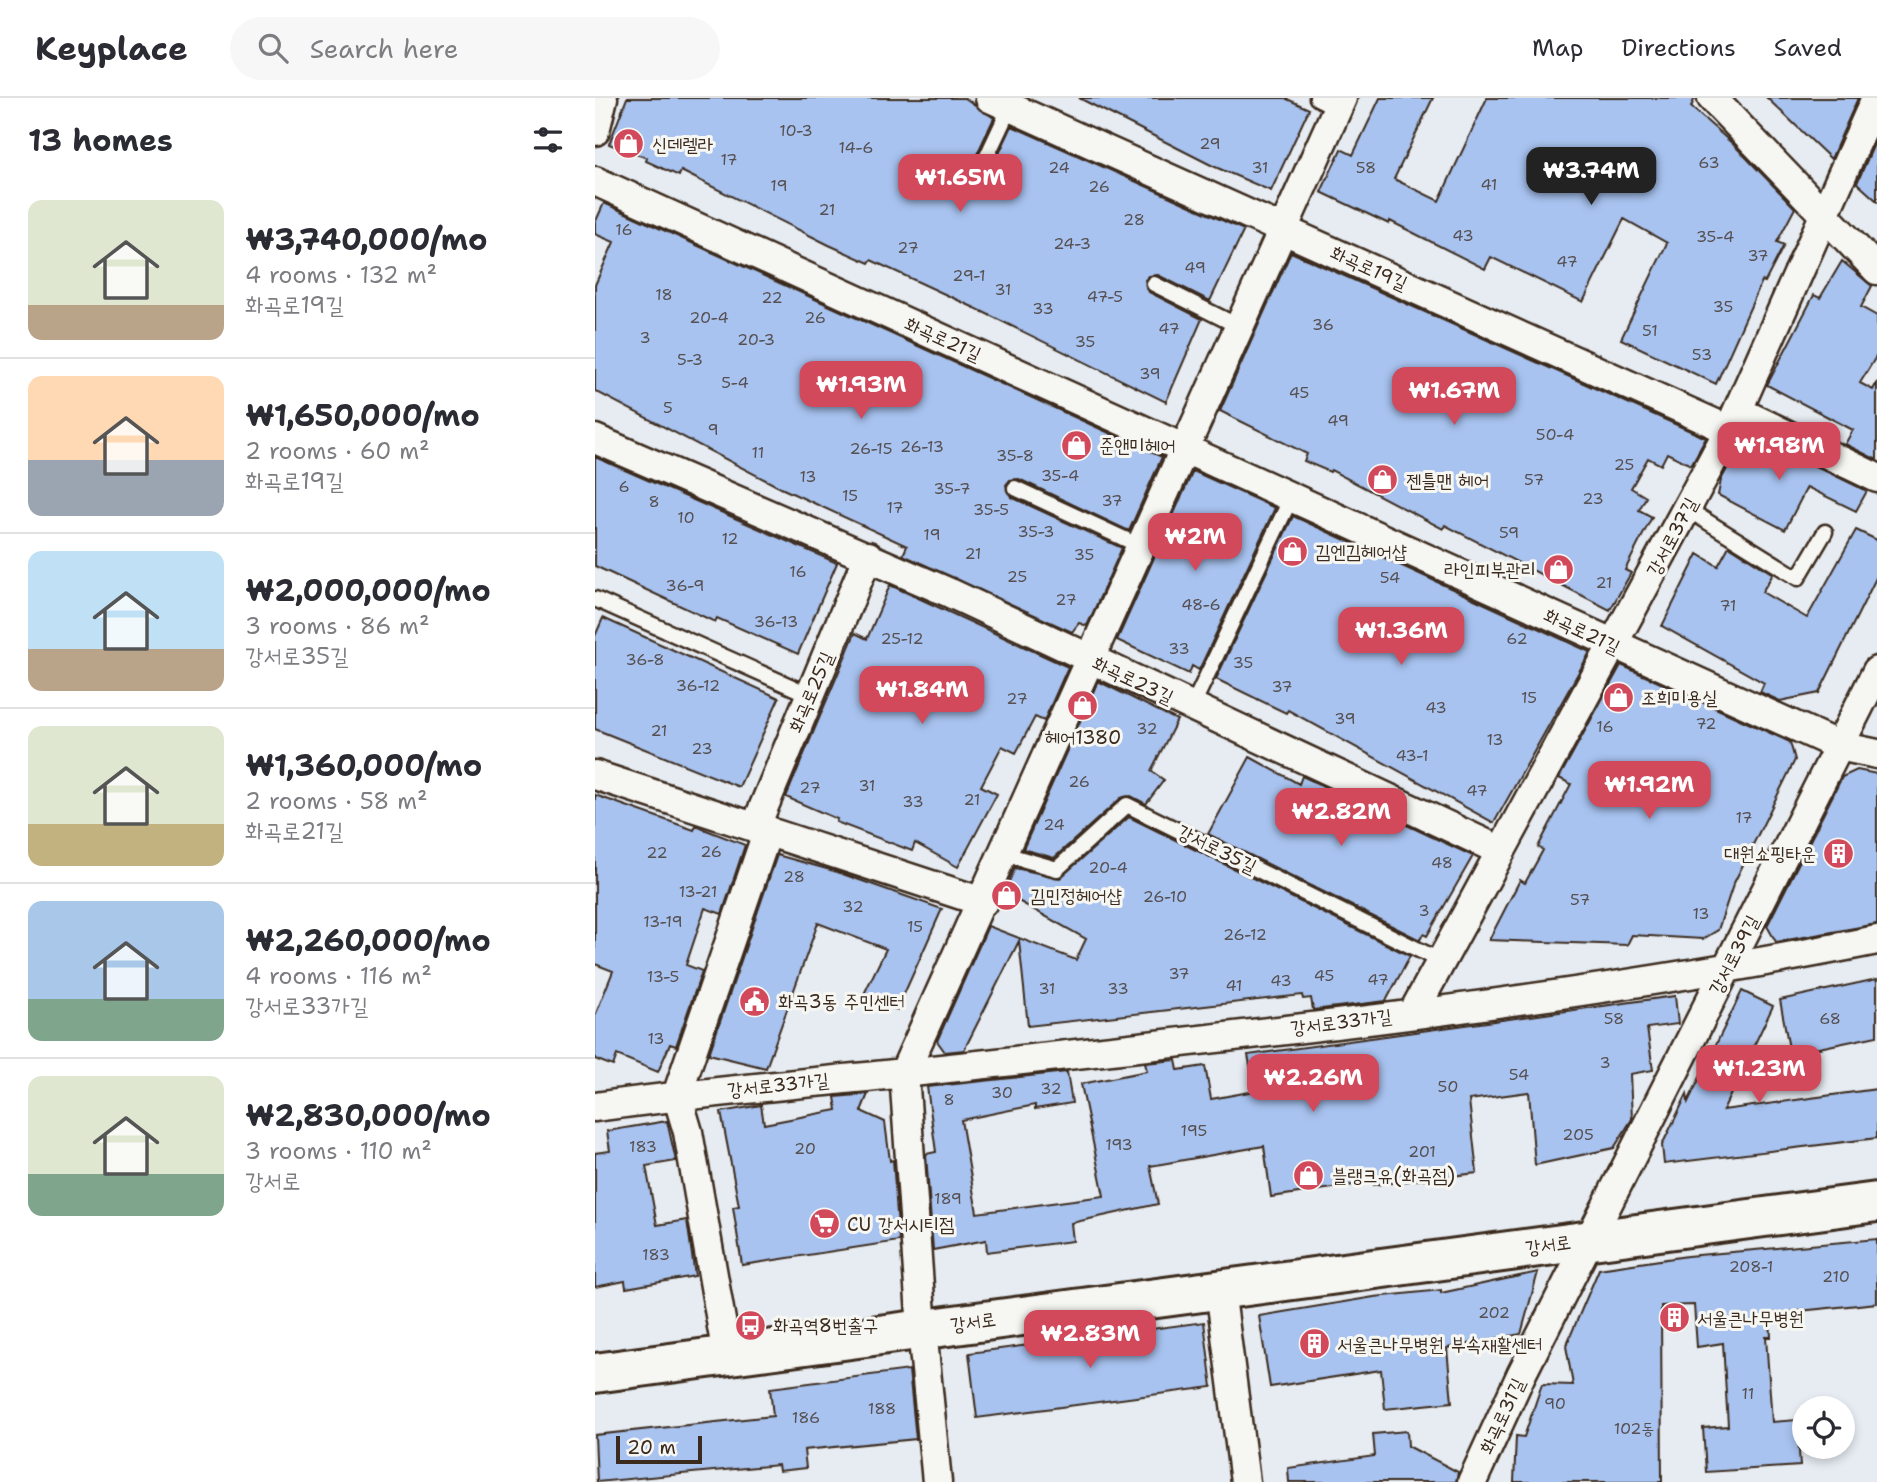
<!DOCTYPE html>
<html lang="en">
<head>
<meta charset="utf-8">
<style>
  :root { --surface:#fff; --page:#f7f7f7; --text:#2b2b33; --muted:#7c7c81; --line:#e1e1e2; --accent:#d1495b }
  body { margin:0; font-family:"Shantell Sans","Poor Story",sans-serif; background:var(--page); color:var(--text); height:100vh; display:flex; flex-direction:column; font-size:26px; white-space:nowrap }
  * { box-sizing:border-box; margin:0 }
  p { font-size:23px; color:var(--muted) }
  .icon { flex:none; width:38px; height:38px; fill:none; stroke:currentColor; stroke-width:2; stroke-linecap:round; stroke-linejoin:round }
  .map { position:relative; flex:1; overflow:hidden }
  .details { display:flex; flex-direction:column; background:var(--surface); width:595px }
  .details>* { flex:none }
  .controls { position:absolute; left:1197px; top:1298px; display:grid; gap:14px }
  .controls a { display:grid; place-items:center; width:63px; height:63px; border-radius:50%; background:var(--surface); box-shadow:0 4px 10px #0003; font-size:35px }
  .scale { position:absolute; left:21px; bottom:18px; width:86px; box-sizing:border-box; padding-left:7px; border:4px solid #3b2a1e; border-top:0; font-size:19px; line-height:24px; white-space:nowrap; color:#3b2a1e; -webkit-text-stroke:5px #f6f6f2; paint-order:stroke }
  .price { position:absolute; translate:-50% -60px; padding:0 16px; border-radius:14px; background:var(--accent); color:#fff; font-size:23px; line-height:46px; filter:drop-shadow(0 2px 4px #0008) }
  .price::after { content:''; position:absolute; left:50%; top:42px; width:21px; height:16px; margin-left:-10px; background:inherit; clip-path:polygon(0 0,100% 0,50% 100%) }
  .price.on { background:#222; color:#fff }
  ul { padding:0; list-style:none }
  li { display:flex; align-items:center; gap:21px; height:175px; padding:0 28px }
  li+li { border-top:2px solid var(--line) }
  li span { display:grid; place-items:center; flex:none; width:196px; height:140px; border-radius:14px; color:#555 }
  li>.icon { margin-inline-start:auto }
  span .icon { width:84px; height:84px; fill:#fffc; stroke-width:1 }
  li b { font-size:30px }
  h2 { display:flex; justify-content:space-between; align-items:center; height:84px; padding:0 28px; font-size:30px }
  header { display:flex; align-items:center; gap:42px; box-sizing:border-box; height:98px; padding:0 35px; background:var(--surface); border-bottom:2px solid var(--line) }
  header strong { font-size:33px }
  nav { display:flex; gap:38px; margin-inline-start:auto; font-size:24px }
  .search { width:490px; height:63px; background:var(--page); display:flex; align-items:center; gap:18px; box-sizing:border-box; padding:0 24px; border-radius:38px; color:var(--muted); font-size:26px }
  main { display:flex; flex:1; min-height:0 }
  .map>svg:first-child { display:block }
</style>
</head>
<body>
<header>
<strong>Keyplace</strong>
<div class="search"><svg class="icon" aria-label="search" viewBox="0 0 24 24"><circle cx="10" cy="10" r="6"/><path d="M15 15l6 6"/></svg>Search here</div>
<nav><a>Map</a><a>Directions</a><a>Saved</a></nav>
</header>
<main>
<section class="details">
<h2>13 homes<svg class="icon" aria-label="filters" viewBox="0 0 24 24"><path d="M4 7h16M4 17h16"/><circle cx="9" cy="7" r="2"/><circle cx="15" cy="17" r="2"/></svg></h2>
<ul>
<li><span style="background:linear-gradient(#dfe7d0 75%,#b9a48a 0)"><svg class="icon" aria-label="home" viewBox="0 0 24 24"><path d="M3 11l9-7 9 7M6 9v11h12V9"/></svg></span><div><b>₩3,740,000/mo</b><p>4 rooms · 132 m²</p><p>화곡로19길</p></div></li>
<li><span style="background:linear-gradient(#ffd9b3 60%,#9aa5b1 0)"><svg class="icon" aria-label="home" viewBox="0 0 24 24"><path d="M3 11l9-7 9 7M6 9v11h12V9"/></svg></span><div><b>₩1,650,000/mo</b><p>2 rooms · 60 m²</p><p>화곡로19길</p></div></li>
<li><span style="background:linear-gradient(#bfe0f5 70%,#b9a48a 0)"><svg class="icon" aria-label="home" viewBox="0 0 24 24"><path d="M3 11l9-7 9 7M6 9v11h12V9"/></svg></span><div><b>₩2,000,000/mo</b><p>3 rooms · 86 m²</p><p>강서로35길</p></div></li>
<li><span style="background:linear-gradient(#dfe7d0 70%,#c2b280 0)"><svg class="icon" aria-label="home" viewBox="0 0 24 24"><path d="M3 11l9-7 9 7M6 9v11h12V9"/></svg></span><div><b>₩1,360,000/mo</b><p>2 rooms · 58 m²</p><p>화곡로21길</p></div></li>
<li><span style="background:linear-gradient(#a9c7e8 70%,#7fa58c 0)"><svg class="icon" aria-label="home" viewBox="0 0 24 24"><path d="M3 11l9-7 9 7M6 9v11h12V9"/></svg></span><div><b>₩2,260,000/mo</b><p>4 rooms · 116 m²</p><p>강서로33가길</p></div></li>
<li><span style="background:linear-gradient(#dfe7d0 70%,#7fa58c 0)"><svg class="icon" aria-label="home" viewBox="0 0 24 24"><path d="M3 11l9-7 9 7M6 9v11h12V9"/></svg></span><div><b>₩2,830,000/mo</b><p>3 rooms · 110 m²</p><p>강서로</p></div></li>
</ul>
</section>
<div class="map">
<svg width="1282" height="1384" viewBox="0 0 1282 1384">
  <rect width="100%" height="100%" fill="#e6ecf2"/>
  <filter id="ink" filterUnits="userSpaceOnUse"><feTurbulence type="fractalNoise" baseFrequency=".0143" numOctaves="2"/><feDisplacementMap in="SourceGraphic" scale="14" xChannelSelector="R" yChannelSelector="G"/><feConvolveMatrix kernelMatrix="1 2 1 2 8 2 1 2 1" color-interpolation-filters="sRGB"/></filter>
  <g filter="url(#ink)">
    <path fill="#a8c3f0" stroke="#3b2a1e" stroke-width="2" d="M32,0H370L399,20L368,86L372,98L378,99L386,94L417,28L649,132L615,203L563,177L554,178L550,182L554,194L607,221L571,304L382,211L276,162L274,165L234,147L86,73L84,78L51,63L52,60L14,46Z
      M484,0H690L714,11L676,93L618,68Z
      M785,0H838L799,81L844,103L892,0H1100L1096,9L1139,47L1200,110L1182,144L1189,147L1170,184L1167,183L1121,286L1026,241L1072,145L1029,121L988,204L896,159L890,171L795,123L794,126L726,94L746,51L758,57Z
      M1172,0H1263L1236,61Z
      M1282,39V103L1262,85Z
      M9,105L567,359L534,433L424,381L415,382L411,387L416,399L527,450L492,528L484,525L477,534L308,457L312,448L186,390L0,293V187L19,144L0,136V125Z
      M696,154L1111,340L1096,367L1072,355L1066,367L1053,360L1036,390L1051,399L1044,412L1057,419L1030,472L1036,475L1015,512L850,427L848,431L736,372L735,374L709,363L712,356L625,313Z
      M1247,163L1277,188L1266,209L1282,218V257L1265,285L1278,292L1282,284V362L1250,346L1258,332L1172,287L1219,197L1225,200Z
      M1151,335L1272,393L1261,413L1212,389L1190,432L1123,397L1126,382Z
      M0,359L242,465L203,556L122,520L120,524L0,468Z
      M598,373L680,410L604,572L597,568L594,576L522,542Z
      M698,418L995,554L899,725L693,612L691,615L621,581Z
      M1261,432L1282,442V478L1224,595L1185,603L1165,594L1169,585L1067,528L1103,456L1123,468L1134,448L1178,476L1167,494L1212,520Z
      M295,487L473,569L449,623L440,619L421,655L407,648L386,688L402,696L363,769L320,745L317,753L241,724L242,721L191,699L260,535L272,541Z
      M8,520L184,600L144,689L0,631V538Z
      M1026,567L1195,644L1200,662L1138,787L1123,832L1108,841L1037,837L1032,847L894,842L925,782L930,785L948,752L943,749L976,686L964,680Z
      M503,583L582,622L556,673L569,682L551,706L536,698L526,700L459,760L428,751Z
      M655,659L704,686L707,678L878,758L832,838L828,836L825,842L613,736Z
      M1262,672L1282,676V826L1181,844L1172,828L1247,679Z
      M0,697L99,732L101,728L150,747L127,816L110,810L91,867L107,873L81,948L75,946L63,974L22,957L18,968L0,961V918L18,873L0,866Z
      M534,719L815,858L791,903L718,912L716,900L708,901L707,897L433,928L424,843L369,952L350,954L342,943L393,828L481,862L491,841L409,795L420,770L465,780Z
      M182,757L239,773L347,811L302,912L269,896L291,851L223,825L171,970L114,956Z
      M1282,881V938L1195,956L1185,902Z
      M1147,893L1178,908L1128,1012L1282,991V1040L1069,1066L1067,1047L1092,996L1093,1004Z
      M1080,898L1083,926L1052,930L1058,972L1035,976L1037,1021L1019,1050L940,1067L934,994L874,1002L882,1075L779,1087V1084L676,1099L669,1048L555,1068L563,1106L476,1125L478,1143L392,1154L391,1142L338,1152L331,1056L341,1054L332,989L472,974L477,1005L440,1011V1007L366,1022L382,1115L509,1098L486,986L552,973L550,965L581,962L583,972L610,968L616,1001L660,993L653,957Z
      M273,996L266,1013L290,1024L295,1063L298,1062L304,1143L147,1167L138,1109L144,1108L126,1014L166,1007L169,1026L242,1012L240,999Z
      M72,1023L81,1063L51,1068L62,1127L92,1122L100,1178L31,1190L30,1183L0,1189V1055L15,1053L12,1033Z
      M1282,1141V1205L1175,1216L1176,1239H1171L1177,1324L1202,1322L1205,1368L1111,1374L1108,1330L1133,1328L1128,1245L1102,1249L1099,1207L1066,1208L1067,1384H919L921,1338L929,1339L947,1286L978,1287L971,1248L1004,1171L1092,1158Z
      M943,1174L926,1236L852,1250L857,1304L790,1311L786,1272L675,1289L664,1218L779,1199L846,1192V1195Z
      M609,1224L617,1289L382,1320L374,1255Z
      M314,1272L321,1341L209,1352L211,1370L184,1373L183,1367L2,1384L0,1337L178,1318L175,1290Z
      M812,1333L813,1348L863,1374L861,1384H694L693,1370L780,1358L778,1336Z"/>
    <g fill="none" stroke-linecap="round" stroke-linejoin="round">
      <defs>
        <path id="service" d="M722,0L742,10
          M377,90L415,9
          M559,186L643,228
          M420,390L545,448
          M1092,411L1203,480L1230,434
          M0,501L215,597
          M597,609L696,400
          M409,756L462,771L532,707L846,863"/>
        <path id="minor" d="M395,0L1134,332
          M1117,0L1282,172
          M0,33L8,0
          M0,83L1244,648L1282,656
          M1143,313L1282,380
          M0,341L355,495L906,753L818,915
          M0,677L388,804
          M160,730L273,458
          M906,753L1134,332L1281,0
          M0,1009C103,994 206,986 310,975C635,939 961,906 1282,842
          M625,1191L650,1384
          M132,1257L93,1034L82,997L173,732
          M342,1384L327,1231L309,975L747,0
          M877,1384L926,1277L1282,573"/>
        <path id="secondary" d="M0,1275L1282,1104"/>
      </defs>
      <use href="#service" stroke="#3b2a1e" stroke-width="19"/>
      <use href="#minor" stroke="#3b2a1e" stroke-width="33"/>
      <use href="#secondary" stroke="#3b2a1e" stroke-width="44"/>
      <use href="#service" stroke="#f6f6f2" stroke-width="14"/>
      <use href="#minor" stroke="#f6f6f2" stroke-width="28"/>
      <use href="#secondary" stroke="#f6f6f2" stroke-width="38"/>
    </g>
  </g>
  <defs>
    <symbol id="shop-disc" viewBox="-11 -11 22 22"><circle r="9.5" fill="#d1495b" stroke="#f6f6f2"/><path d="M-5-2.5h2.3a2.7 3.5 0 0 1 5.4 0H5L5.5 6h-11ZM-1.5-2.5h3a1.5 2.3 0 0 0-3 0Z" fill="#fff"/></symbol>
    <symbol id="building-disc" viewBox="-11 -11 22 22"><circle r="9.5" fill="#d1495b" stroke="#f6f6f2"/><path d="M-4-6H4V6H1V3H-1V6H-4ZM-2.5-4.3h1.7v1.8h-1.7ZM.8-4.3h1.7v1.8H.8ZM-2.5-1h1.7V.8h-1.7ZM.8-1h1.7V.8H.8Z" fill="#fff"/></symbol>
    <symbol id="civic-disc" viewBox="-11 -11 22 22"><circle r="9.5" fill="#d1495b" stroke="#f6f6f2"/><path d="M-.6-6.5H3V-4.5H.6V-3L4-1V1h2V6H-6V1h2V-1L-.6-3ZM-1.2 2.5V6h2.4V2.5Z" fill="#fff"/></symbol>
    <symbol id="supermarket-disc" viewBox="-11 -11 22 22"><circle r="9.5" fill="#d1495b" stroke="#f6f6f2"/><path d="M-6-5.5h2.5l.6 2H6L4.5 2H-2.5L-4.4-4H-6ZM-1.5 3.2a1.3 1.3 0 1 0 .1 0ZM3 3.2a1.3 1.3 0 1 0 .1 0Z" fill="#fff"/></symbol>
    <symbol id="bus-disc" viewBox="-11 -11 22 22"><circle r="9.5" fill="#d1495b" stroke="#f6f6f2"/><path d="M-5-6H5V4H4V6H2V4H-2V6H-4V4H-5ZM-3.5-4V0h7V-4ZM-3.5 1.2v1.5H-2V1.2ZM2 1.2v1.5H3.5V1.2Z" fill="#fff"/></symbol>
  </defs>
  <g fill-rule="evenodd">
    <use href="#shop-disc" x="16" y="28" width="35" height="35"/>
    <use href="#shop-disc" x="464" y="330" width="35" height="35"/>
    <use href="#shop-disc" x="770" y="364" width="35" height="35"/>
    <use href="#shop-disc" x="680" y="436" width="35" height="35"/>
    <use href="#shop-disc" x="946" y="454" width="35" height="35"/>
    <use href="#shop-disc" x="1006" y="582" width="35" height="35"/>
    <use href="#shop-disc" x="470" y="590" width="35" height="35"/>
    <use href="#building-disc" x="1226" y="738" width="35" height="35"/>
    <use href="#shop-disc" x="394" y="780" width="35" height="35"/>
    <use href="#civic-disc" x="142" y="886" width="35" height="35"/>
    <use href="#shop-disc" x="696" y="1060" width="35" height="35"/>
    <use href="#supermarket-disc" x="212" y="1108" width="35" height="35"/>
    <use href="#building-disc" x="1062" y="1202" width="35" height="35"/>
    <use href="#bus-disc" x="138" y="1210" width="35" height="35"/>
    <use href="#building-disc" x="702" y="1228" width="35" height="35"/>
  </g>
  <g text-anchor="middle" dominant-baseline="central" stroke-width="6" stroke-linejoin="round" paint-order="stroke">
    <g font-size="16" fill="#565052">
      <text x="201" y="32">10-3</text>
      <text x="615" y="45">29</text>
      <text x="261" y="49">14-6</text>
      <text x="134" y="61">17</text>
      <text x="1114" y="64">63</text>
      <text x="464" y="69">24</text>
      <text x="665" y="69">31</text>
      <text x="771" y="69">58</text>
      <text x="894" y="86">41</text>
      <text x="184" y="87">19</text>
      <text x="504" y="88">26</text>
      <text x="232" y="111">21</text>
      <text x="539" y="121">28</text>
      <text x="29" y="131">16</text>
      <text x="868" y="137">43</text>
      <text x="1120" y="138">35-4</text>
      <text x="477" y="145">24-3</text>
      <text x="313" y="149">27</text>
      <text x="1163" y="157">37</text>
      <text x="972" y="163">47</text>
      <text x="600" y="169">49</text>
      <text x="374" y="177">29-1</text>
      <text x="408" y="191">31</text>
      <text x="69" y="196">18</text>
      <text x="510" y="198">47-5</text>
      <text x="177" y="199">22</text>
      <text x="1128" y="208">35</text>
      <text x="448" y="210">33</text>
      <text x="114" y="219">20-4</text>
      <text x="220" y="219">26</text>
      <text x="728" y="226">36</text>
      <text x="574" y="230">47</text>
      <text x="1055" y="232">51</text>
      <text x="50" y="239">3</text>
      <text x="161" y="241">20-3</text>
      <text x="490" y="243">35</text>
      <text x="1107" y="256">53</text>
      <text x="95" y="261">5-3</text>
      <text x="555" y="275">39</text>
      <text x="140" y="284">5-4</text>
      <text x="704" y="294">45</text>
      <text x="73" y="309">5</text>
      <text x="743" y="322">49</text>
      <text x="118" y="331">9</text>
      <text x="960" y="336">50-4</text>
      <text x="327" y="348">26-13</text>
      <text x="276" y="350">26-15</text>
      <text x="163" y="354">11</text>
      <text x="420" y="357">35-8</text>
      <text x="1029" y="366">25</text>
      <text x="465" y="377">35-4</text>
      <text x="213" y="378">13</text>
      <text x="939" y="381">57</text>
      <text x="29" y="388">6</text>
      <text x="357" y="390">35-7</text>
      <text x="255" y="397">15</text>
      <text x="998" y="400">23</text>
      <text x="517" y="402">37</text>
      <text x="59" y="403">8</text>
      <text x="300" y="409">17</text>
      <text x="396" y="411">35-5</text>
      <text x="91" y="419">10</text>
      <text x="441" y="433">35-3</text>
      <text x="914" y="434">59</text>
      <text x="337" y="436">19</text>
      <text x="135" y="440">12</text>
      <text x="378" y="455">21</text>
      <text x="489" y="456">35</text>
      <text x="203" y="473">16</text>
      <text x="422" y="478">25</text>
      <text x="795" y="479">54</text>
      <text x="1009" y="484">21</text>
      <text x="90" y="487">36-9</text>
      <text x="471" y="501">27</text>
      <text x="606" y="506">48-6</text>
      <text x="1133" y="507">71</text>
      <text x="181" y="523">36-13</text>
      <text x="307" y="540">25-12</text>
      <text x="922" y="540">62</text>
      <text x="584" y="550">33</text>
      <text x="50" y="561">36-8</text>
      <text x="648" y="564">35</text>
      <text x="103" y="587">36-12</text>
      <text x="687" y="588">37</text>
      <text x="934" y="599">15</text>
      <text x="422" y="600">27</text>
      <text x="841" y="609">43</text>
      <text x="750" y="620">39</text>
      <text x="1111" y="625">72</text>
      <text x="1010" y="628">16</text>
      <text x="552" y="630">32</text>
      <text x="64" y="632">21</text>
      <text x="900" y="641">13</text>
      <text x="107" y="650">23</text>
      <text x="817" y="657">43-1</text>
      <text x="484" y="683">26</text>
      <text x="272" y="687">31</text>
      <text x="215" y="689">27</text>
      <text x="882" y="692">47</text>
      <text x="377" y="701">21</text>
      <text x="318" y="703">33</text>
      <text x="1149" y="719">17</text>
      <text x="459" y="726">24</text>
      <text x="116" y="753">26</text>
      <text x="62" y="754">22</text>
      <text x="847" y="764">48</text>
      <text x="513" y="769">20-4</text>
      <text x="199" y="778">28</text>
      <text x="103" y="793">13-21</text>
      <text x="570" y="798">26-10</text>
      <text x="985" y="801">57</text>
      <text x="258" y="808">32</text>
      <text x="829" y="812">3</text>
      <text x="1106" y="815">13</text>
      <text x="68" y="823">13-19</text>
      <text x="320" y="828">15</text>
      <text x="650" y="836">26-12</text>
      <text x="584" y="875">37</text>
      <text x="729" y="877">45</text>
      <text x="68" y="878">13-5</text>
      <text x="783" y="881">47</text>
      <text x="686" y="882">43</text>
      <text x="639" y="887">41</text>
      <text x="452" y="890">31</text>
      <text x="523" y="890">33</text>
      <text x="1019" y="920">58</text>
      <text x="1235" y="920">68</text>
      <text x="61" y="940">13</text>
      <text x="1010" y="964">3</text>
      <text x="924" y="976">54</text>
      <text x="853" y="988">50</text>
      <text x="456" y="990">32</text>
      <text x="407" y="994">30</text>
      <text x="354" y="1001">8</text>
      <text x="599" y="1032">195</text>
      <text x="983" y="1036">205</text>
      <text x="524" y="1046">193</text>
      <text x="48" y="1048">183</text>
      <text x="210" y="1050">20</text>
      <text x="827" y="1053">201</text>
      <text x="353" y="1100">189</text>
      <text x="61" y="1156">183</text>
      <text x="1156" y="1168">208-1</text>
      <text x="1241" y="1178">210</text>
      <text x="899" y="1214">202</text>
      <text x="1153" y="1295">11</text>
      <text x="960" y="1305">90</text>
      <text x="287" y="1310">188</text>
      <text x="211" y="1319">186</text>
      <text x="1039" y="1330">102동</text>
    </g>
    <g font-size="19" fill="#3b2a1e" stroke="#f6f6f2" text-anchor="start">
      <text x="57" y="46">신데렐라</text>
      <text x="504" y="347">준앤미헤어</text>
      <text x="811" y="382">젠틀맨 헤어</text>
      <text x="720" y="453">김엔김헤어샵</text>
      <text x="941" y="471" text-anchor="end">라인피부관리</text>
      <text x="1046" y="599">조희미용실</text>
      <text x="488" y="639" text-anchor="middle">헤어1380</text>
      <text x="1221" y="755" text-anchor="end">대원쇼핑타운</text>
      <text x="435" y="797">김민정헤어샵</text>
      <text x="183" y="903">화곡3동 주민센터</text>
      <text x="737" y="1077">블랭크유(화곡점)</text>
      <text x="252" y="1126">CU 강서시티점</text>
      <text x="1102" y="1220">서울큰나무병원</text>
      <text x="178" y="1227">화곡역8번출구</text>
      <text x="742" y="1246">서울큰나무병원 부속재활센터</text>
    </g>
    <g font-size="19" fill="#3b2a1e" stroke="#f6f6f2">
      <text transform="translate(774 170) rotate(24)">화곡로19길</text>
      <text transform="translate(348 241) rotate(24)">화곡로21길</text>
      <text transform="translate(1077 439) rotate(-62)">강서로37길</text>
      <text transform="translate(987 533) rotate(25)">화곡로21길</text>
      <text transform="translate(538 582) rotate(25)">화곡로23길</text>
      <text transform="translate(216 594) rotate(-67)">화곡로25길</text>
      <text transform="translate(622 751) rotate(26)">강서로35길</text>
      <text transform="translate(1139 857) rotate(-63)">강서로39길</text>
      <text transform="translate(746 924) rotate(-7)">강서로33가길</text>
      <text transform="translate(183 987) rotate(-6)">강서로33가길</text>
      <text transform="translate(953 1147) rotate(-8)">강서로</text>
      <text transform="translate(378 1224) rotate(-8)">강서로</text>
      <text transform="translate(907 1318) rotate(-65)">화곡로31길</text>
    </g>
  </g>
</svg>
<div class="controls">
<a><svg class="icon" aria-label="locate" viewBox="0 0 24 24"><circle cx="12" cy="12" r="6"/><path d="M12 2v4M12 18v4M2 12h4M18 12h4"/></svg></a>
</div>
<div class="scale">20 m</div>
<b class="price on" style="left:996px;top:109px">₩3.74M</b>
<b class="price" style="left:365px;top:116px">₩1.65M</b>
<b class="price" style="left:266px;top:323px">₩1.93M</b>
<b class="price" style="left:859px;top:329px">₩1.67M</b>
<b class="price" style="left:1184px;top:384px">₩1.98M</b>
<b class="price" style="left:600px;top:475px">₩2M</b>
<b class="price" style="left:806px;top:569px">₩1.36M</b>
<b class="price" style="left:327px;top:628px">₩1.84M</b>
<b class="price" style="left:1054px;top:723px">₩1.92M</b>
<b class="price" style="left:746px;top:750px">₩2.82M</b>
<b class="price" style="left:1164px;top:1007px">₩1.23M</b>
<b class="price" style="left:718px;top:1016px">₩2.26M</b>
<b class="price" style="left:495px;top:1272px">₩2.83M</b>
</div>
</main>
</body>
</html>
